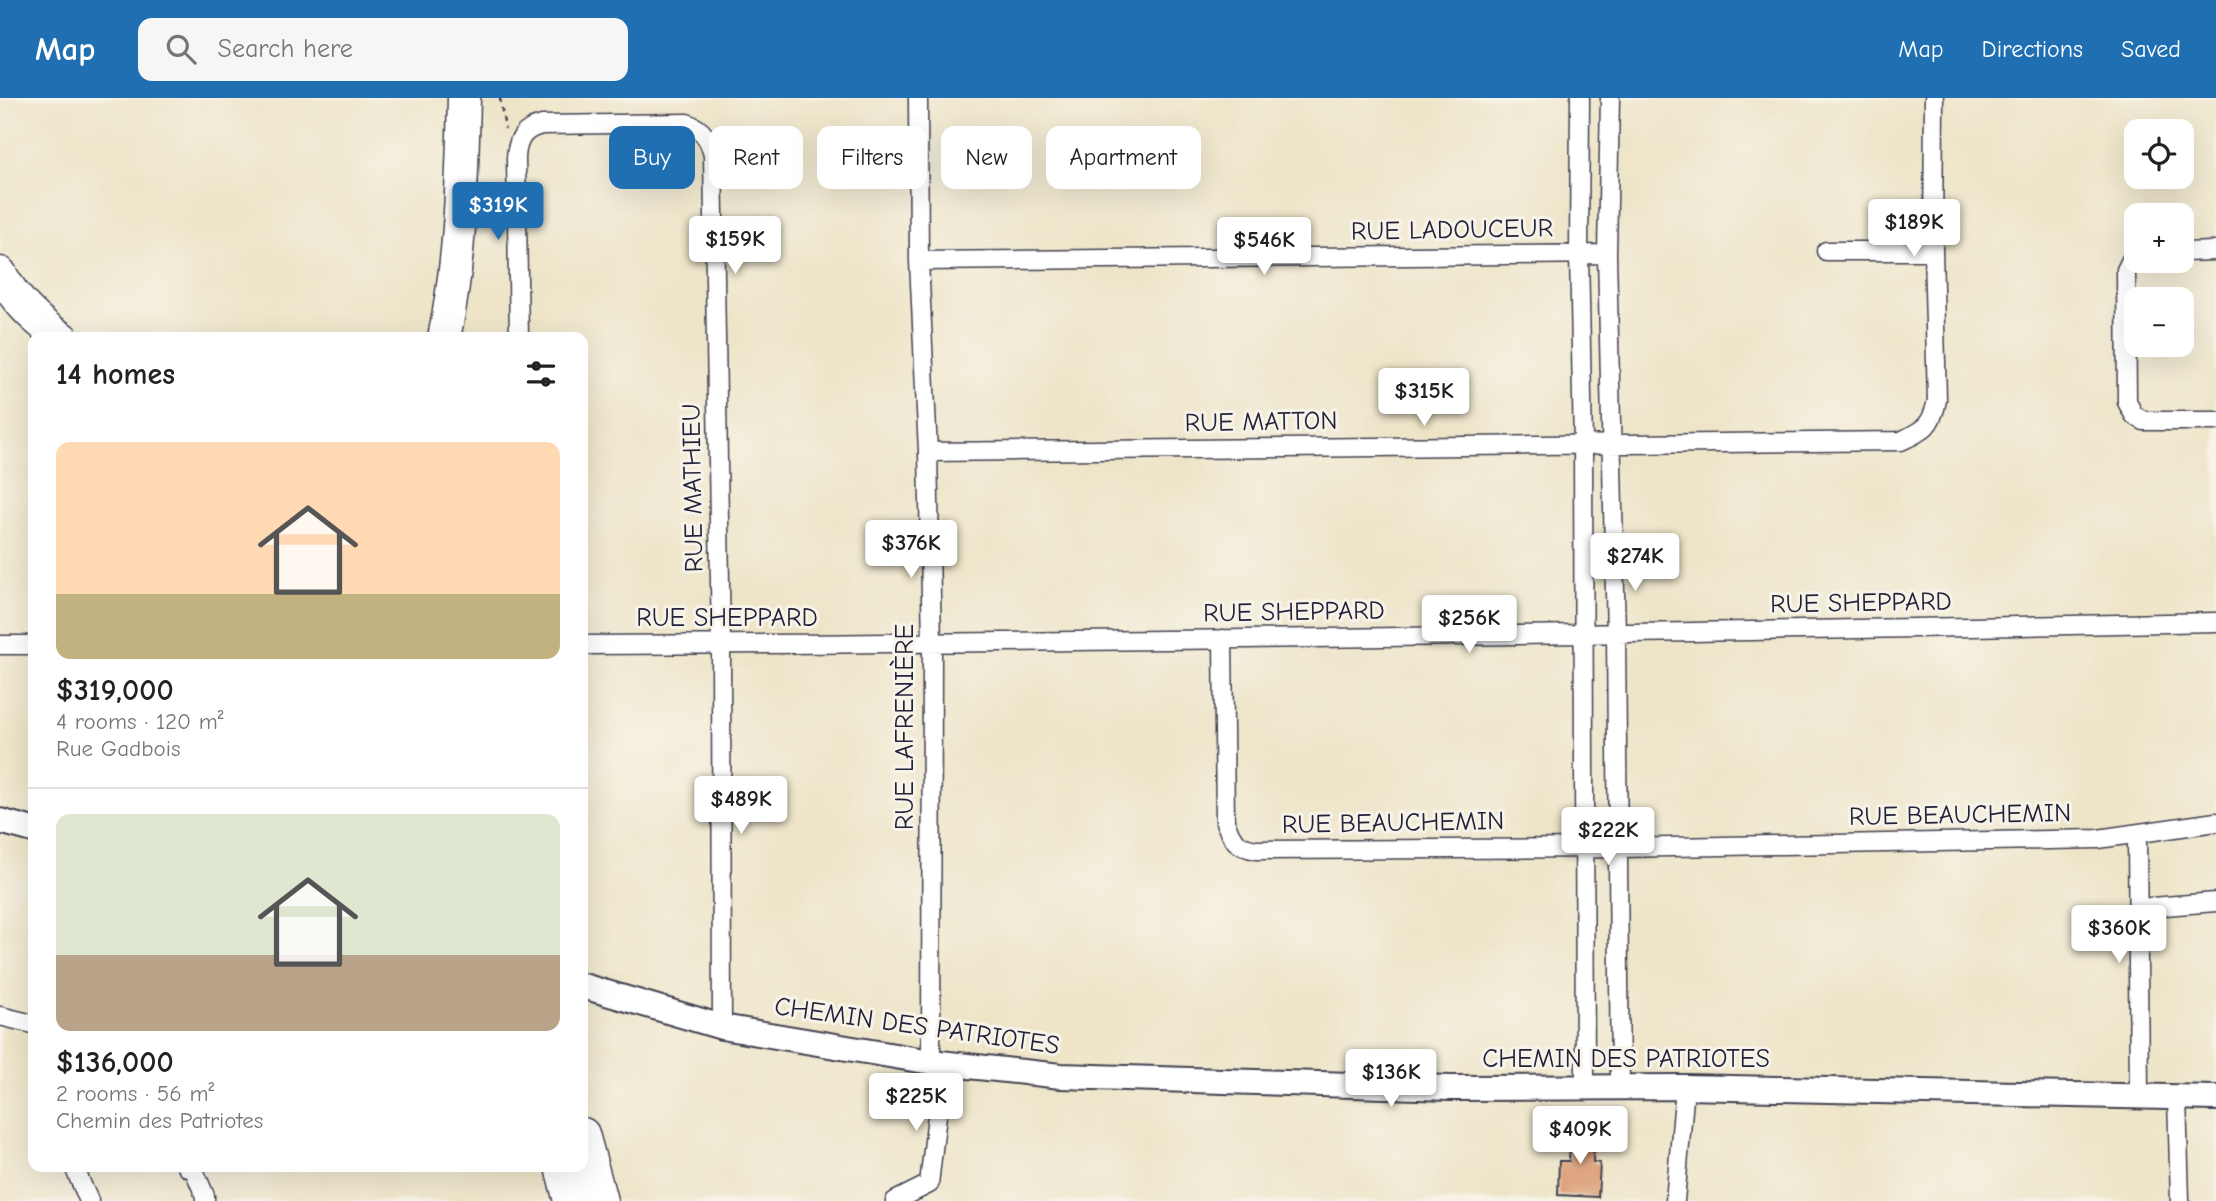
<!DOCTYPE html>
<html lang="en">
<head>
<meta charset="utf-8">
<style>
  :root { --surface:#fff; --page:#f6f6f6; --text:#222; --muted:#767676; --line:#e0e0e0; --accent:#1f6fb2 }
  body { margin:0; font-family:"Comic Neue",sans-serif; background:var(--page); color:var(--text); height:100vh; display:flex; flex-direction:column; font-size:26px; white-space:nowrap }
  * { box-sizing:border-box; margin:0 }
  p { font-size:23px; color:var(--muted) }
  .icon { flex:none; width:38px; height:38px; fill:none; stroke:currentColor; stroke-width:2; stroke-linecap:round; stroke-linejoin:round }
  .map { position:relative; flex:1; overflow:hidden }
  .panel { position:absolute; left:28px; top:234px; width:560px; height:840px; display:flex; flex-direction:column; background:var(--surface); border-radius:14px; box-shadow:0 7px 28px #0002 }
  .panel>* { flex:none }
  .banner { position:absolute; left:609px; top:28px; width:665px; height:63px; display:flex; gap:14px }
  .buttons { position:absolute; left:2124px; top:21px; display:grid; gap:14px }
  .buttons a { display:grid; place-items:center; width:70px; height:70px; border-radius:14px; background:var(--surface); box-shadow:0 7px 28px #0002; font-size:35px }
  .price { position:absolute; translate:-50% -60px; padding:0 16px; border-radius:7px; background:#fff; color:#222; font-size:23px; line-height:46px; filter:drop-shadow(0 2px 4px #0008) }
  .price::after { content:''; position:absolute; left:50%; top:42px; width:21px; height:16px; margin-left:-10px; background:inherit; clip-path:polygon(0 0,100% 0,50% 100%) }
  .price.selected { background:var(--accent); color:#fff }
  ul { padding:0; list-style:none }
  li { display:grid; align-content:center; gap:14px; height:371px; padding:0 28px }
  li+li { border-top:2px solid var(--line) }
  li span { display:grid; place-items:center; height:217px; border-radius:14px; color:#555 }
  li>.icon { margin-inline-start:auto }
  span .icon { width:126px; height:126px; fill:#fffc; stroke-width:1 }
  li b { font-size:30px }
  h2 { display:flex; justify-content:space-between; align-items:center; height:84px; padding:0 28px; font-size:30px }
  .pill { padding:0 24px; border-radius:14px; background:var(--surface); box-shadow:0 7px 28px #0002; font-size:24px; line-height:63px }
  .pill.selected { background:var(--accent); color:#fff }
  header { display:flex; align-items:center; gap:42px; box-sizing:border-box; height:98px; padding:0 35px; background:var(--accent); color:#fff }
  header strong { font-size:33px }
  nav { display:flex; gap:38px; margin-inline-start:auto; font-size:24px }
  .search { width:490px; height:63px; background:var(--page); display:flex; align-items:center; gap:18px; box-sizing:border-box; padding:0 24px; border-radius:14px; color:var(--muted); font-size:26px }
  .map>svg:first-child { display:block }
</style>
</head>
<body>
<header>
<strong>Map</strong>
<div class="search"><svg class="icon" aria-label="search" viewBox="0 0 24 24"><circle cx="10" cy="10" r="6"/><path d="M15 15l6 6"/></svg>Search here</div>
<nav><a>Map</a><a>Directions</a><a>Saved</a></nav>
</header>
<div class="map">
<svg width="2216" height="1103" viewBox="0 0 2216 1103">
  <rect width="100%" height="100%" fill="#f7f3e8"/>
  <filter id="ink" filterUnits="userSpaceOnUse"><feTurbulence type="fractalNoise" baseFrequency=".0143" numOctaves="2"/><feDisplacementMap in="SourceGraphic" scale="14" xChannelSelector="R" yChannelSelector="G"/><feConvolveMatrix kernelMatrix="1 2 1 2 8 2 1 2 1" color-interpolation-filters="sRGB"/></filter>
  <filter id="wash" filterUnits="userSpaceOnUse"><feTurbulence type="fractalNoise" baseFrequency=".00686" numOctaves="4" result="noise"/><feDisplacementMap in="SourceGraphic" scale="28" xChannelSelector="R" yChannelSelector="G"/><feGaussianBlur stdDeviation="1.57" result="paint"/><feColorMatrix in="noise" values="0 0 0 0 0 0 0 0 0 0 0 0 0 0 0 0 0 1.4 0 .05"/><feComposite in="paint" operator="in"/></filter>
  <g filter="url(#wash)">
    <rect width="100%" height="100%" fill="#eee5c9"/>
    <g id="blocks">
      <path fill="#da986e" d="M1571,1029L1594,1030L1593,1064L1600,1065L1598,1099L1558,1097L1559,1063H1569Z"/>
    </g>
  </g>
  <g filter="url(#ink)">
    <use href="#blocks" fill-opacity="0" stroke="#413f50" stroke-width="2"/>
    <g fill="none" stroke-linecap="round" stroke-linejoin="round">
      <defs>
        <path id="street" d="M918,0L919,163L928,354L932,546L931,964
          M1580,0L1579,156L1583,347L1585,990
          M1610,0L1607,156L1616,536L1620,990
          M1826,153H1933
          M2182,154L2216,153
          M2137,158L2131,162L2126,172L2127,304L2134,317L2144,323H2216
          M919,163L1607,156
          M519,240L516,60C517,41 524,31 542,27L687,25C703,31 709,41 713,57L721,547L722,929
          M928,354L1901,343C1924,332 1932,328 1937,302L1933,153L1934,0
          M1223,541L1225,724C1232,742 1237,749 1257,752L1618,750L2098,741L2216,724
          M0,547H33
          M583,547C1127,545 1672,535 2216,524
          M2137,736L2139,998
          M2138,810L2216,804
          M0,918L33,926
          M2177,999L2180,1103
          M74,1069L89,1103
          M187,1069L194,1072L205,1098V1103
          M895,1103L929,1086L943,966
          M1675,1103L1685,989"/>
        <path id="secondary" d="M0,723L33,732
          M583,888L722,929L931,964L1061,978L1451,990L1685,989L2216,1000"/>
        <path id="highway" d="M0,175C15,202 35,223 62,240
          M444,240C461,160 462,81 464,0
          M583,1036L601,1103
          M561,1069L570,1103"/>
      </defs>
      <use href="#street" stroke="#413f50" stroke-width="21"/>
      <use href="#secondary" stroke="#413f50" stroke-width="28"/>
      <use href="#highway" stroke="#413f50" stroke-width="35"/>
      <path stroke="#413f50" stroke-width="2.5" stroke-dasharray="5 5" stroke-linecap="butt" d="M500,0L505,31"/>
      <use href="#street" stroke="#fff" stroke-width="18"/>
      <use href="#secondary" stroke="#fff" stroke-width="24"/>
      <use href="#highway" stroke="#fff" stroke-width="32"/>
    </g>
  </g>
  <g text-anchor="middle" dominant-baseline="central" stroke-width="6" stroke-linejoin="round" paint-order="stroke">
    <g font-size="26" fill="#22223b" stroke="#f7f3e8">
      <text transform="translate(1452 132) rotate(-1)">RUE LADOUCEUR</text>
      <text transform="translate(1261 324) rotate(-1)">RUE MATTON</text>
      <text transform="translate(693 390) rotate(-91)">RUE MATHIEU</text>
      <text transform="translate(1861 505) rotate(-1)">RUE SHEPPARD</text>
      <text transform="translate(1294 514) rotate(-1)">RUE SHEPPARD</text>
      <text x="727" y="520">RUE SHEPPARD</text>
      <text transform="translate(905 629) rotate(-90)">RUE LAFRENIÈRE</text>
      <text transform="translate(1960 717) rotate(-1)">RUE BEAUCHEMIN</text>
      <text transform="translate(1393 725) rotate(-1)">RUE BEAUCHEMIN</text>
      <text transform="translate(917 928) rotate(8)">CHEMIN DES PATRIOTES</text>
      <text x="1626" y="961">CHEMIN DES PATRIOTES</text>
    </g>
  </g>
</svg>
<div class="buttons">
<a><svg class="icon" aria-label="locate" viewBox="0 0 24 24"><circle cx="12" cy="12" r="6"/><path d="M12 2v4M12 18v4M2 12h4M18 12h4"/></svg></a>
<a>+</a>
<a>−</a>
</div>
<b class="price selected" style="left:498px;top:144px">$319K</b>
<b class="price" style="left:1914px;top:161px">$189K</b>
<b class="price" style="left:735px;top:178px">$159K</b>
<b class="price" style="left:1264px;top:179px">$546K</b>
<b class="price" style="left:1424px;top:330px">$315K</b>
<b class="price" style="left:911px;top:482px">$376K</b>
<b class="price" style="left:1635px;top:495px">$274K</b>
<b class="price" style="left:1469px;top:557px">$256K</b>
<b class="price" style="left:741px;top:738px">$489K</b>
<b class="price" style="left:1608px;top:769px">$222K</b>
<b class="price" style="left:2119px;top:867px">$360K</b>
<b class="price" style="left:1391px;top:1011px">$136K</b>
<b class="price" style="left:916px;top:1035px">$225K</b>
<b class="price" style="left:1580px;top:1068px">$409K</b>
<div class="banner">
<a class="pill selected">Buy</a>
<a class="pill">Rent</a>
<a class="pill">Filters</a>
<a class="pill">New</a>
<a class="pill">Apartment</a>
</div>
<section class="panel">
<h2>14 homes<svg class="icon" aria-label="filters" viewBox="0 0 24 24"><path d="M4 7h16M4 17h16"/><circle cx="9" cy="7" r="2"/><circle cx="15" cy="17" r="2"/></svg></h2>
<ul>
<li><span style="background:linear-gradient(#ffd9b3 70%,#c2b280 0)"><svg class="icon" aria-label="home" viewBox="0 0 24 24"><path d="M3 11l9-7 9 7M6 9v11h12V9"/></svg></span><div><b>$319,000</b><p>4 rooms · 120 m²</p><p>Rue Gadbois</p></div></li>
<li><span style="background:linear-gradient(#dfe7d0 65%,#b9a48a 0)"><svg class="icon" aria-label="home" viewBox="0 0 24 24"><path d="M3 11l9-7 9 7M6 9v11h12V9"/></svg></span><div><b>$136,000</b><p>2 rooms · 56 m²</p><p>Chemin des Patriotes</p></div></li>
</ul>
</section>
</div>
</body>
</html>
